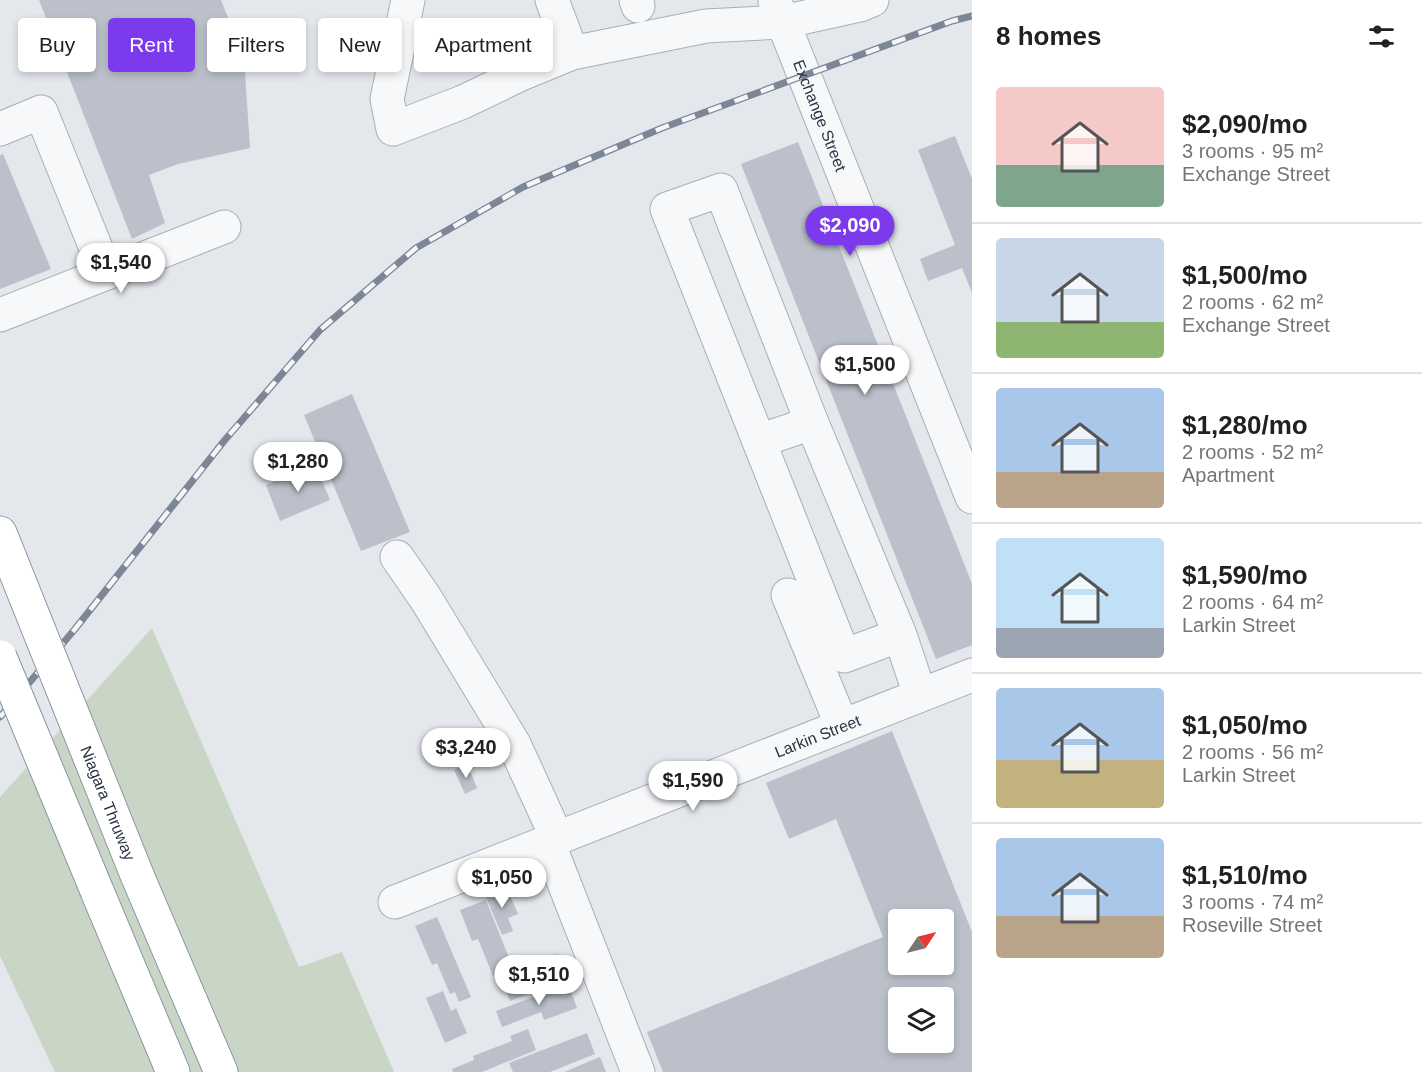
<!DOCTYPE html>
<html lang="en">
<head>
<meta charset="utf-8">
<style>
  :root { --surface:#fff; --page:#f2f2f2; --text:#202124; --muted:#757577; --line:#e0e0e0; --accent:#7c3aed }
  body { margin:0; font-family:Helvetica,sans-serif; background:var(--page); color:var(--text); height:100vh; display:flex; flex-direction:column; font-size:22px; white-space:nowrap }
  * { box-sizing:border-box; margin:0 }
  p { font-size:20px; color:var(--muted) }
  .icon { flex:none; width:33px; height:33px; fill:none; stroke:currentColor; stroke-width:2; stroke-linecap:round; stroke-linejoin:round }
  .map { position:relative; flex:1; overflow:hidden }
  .details { display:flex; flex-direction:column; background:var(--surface); width:450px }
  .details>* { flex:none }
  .guide { position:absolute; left:18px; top:18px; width:570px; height:54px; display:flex; gap:12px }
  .needle { width:39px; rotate:55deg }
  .tools { position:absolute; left:888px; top:909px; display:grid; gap:12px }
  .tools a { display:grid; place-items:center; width:66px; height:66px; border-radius:6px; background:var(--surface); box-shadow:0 3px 9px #0003; font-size:30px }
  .price { position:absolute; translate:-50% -51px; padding:0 14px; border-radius:21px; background:#fff; color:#222; font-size:20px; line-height:39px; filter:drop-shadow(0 2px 3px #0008) }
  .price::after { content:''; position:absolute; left:50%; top:36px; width:18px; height:14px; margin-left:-9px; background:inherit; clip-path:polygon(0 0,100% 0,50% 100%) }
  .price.active { background:var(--accent); color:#fff }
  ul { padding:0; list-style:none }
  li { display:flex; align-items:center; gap:18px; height:150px; padding:0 24px }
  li+li { border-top:2px solid var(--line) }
  li span { display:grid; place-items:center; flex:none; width:168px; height:120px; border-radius:6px; color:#555 }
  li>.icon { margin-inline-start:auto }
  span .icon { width:72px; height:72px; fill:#fffc; stroke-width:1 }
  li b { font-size:26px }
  h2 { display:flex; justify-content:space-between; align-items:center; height:72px; padding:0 24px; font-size:26px }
  .pill { padding:0 21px; border-radius:6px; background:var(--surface); box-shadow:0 3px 9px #0003; font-size:21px; line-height:54px }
  .pill.active { background:var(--accent); color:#fff }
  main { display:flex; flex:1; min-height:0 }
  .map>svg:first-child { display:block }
</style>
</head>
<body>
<main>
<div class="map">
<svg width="972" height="1072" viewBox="0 0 972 1072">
  <rect width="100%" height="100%" fill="#e4e7ec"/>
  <path fill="#c9d6c5" d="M152,628L299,967L342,952L394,1072H55L0,956V797Z"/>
  <path fill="#bbc0ca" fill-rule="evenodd" d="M39,0H221L244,58L250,148L178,164L149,175L165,223L132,239Z
    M955,136L972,179V293L962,268L928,281L920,259L955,245L918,150Z
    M798,142L972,584V645L936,659L741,164Z
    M3,154L51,269L0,289V155Z
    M352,394L410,532L361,551L304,415Z
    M315,464L330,500L280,521L266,485Z
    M892,731L972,932V1072H663L647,1032L883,937L836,819L789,839L766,783ZM898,920H944V964H898ZM898,998H944V1042H898Z
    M467,764L477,788L465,794L454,770Z
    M506,886L518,914L508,918L513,931L502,935L485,895Z
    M486,900L513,968L493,976L478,939L472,941L460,910Z
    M437,917L471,997L459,1002L455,992L450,994L437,963L432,965L415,926Z
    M557,954L566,979L510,1001L500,976Z
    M568,984L577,1008L544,1020L541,1012L502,1027L496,1011Z
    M443,991L451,1011L456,1008L467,1033L445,1043L426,998Z
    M528,1029L536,1050L482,1072H453L452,1069L474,1060L473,1056L512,1041L510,1036Z
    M587,1033L595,1054L550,1072H513L509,1063Z
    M600,1057L606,1072H564Z"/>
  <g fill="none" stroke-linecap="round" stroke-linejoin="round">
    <defs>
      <g id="minor">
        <path d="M408,0L387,99L393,129L463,102L521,74L572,53L706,26L783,22L860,5L872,0"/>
        <path d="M552,0L572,53"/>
        <path d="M636,0L638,6"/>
        <path id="s1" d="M775,2L972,497"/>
        <path d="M0,129L41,112L106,273"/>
        <path d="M0,315L224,227"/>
        <path d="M759,441L812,423"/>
        <path d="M397,557L426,599L514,744L557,838"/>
        <path d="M788,595L842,726"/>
        <path d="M900,635L844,656L667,209L721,190L812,423L900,635L920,695"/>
        <path d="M548,842L638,1072"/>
        <path id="s2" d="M395,902L972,675"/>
      </g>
      <path id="highway" d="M0,533L10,558
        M137,875L221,1072
        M97,891L173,1072"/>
    </defs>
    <use href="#minor" stroke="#a9aeb7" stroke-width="35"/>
    <use href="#highway" stroke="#8b94a3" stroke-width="35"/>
    <use href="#minor" stroke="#f7f8fa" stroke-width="33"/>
    <use href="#highway" stroke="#fff" stroke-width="33"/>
    <defs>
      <path id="rail" d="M0,717L75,629L224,441L320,330L416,248L523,187L662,128L952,21L972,16"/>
    </defs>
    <use href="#rail" stroke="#7d8696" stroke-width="7"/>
    <use href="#rail" stroke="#f4f6f9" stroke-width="4.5" stroke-dasharray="14" stroke-linecap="butt"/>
    <defs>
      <g id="highway-bridge">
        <path id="s3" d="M10,558L137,875"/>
        <path d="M0,657L97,891"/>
      </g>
    </defs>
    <use href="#highway-bridge" stroke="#8b94a3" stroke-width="35" stroke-linecap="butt"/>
    <use href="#highway-bridge" stroke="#fff" stroke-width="33"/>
  </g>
  <g text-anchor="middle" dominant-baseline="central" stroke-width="6" stroke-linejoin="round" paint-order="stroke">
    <g font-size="16" fill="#2b3445" stroke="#f4f6f9">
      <text stroke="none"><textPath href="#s1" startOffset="122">Exchange Street</textPath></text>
      <text stroke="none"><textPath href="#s2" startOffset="454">Larkin Street</textPath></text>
      <text stroke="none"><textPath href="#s3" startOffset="264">Niagara Thruway</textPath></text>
    </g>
  </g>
</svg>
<div class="tools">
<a><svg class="needle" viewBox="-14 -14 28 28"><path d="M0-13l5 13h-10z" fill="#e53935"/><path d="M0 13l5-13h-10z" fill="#757577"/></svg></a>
<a><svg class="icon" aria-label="layers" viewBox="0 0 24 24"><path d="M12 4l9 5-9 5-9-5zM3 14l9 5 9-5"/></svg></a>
</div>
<b class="price active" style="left:850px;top:257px">$2,090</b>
<b class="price" style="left:121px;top:294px">$1,540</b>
<b class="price" style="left:865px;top:396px">$1,500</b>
<b class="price" style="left:298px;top:493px">$1,280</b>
<b class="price" style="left:466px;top:779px">$3,240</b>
<b class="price" style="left:693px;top:812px">$1,590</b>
<b class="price" style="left:502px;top:909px">$1,050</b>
<b class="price" style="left:539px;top:1006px">$1,510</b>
<div class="guide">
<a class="pill">Buy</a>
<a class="pill active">Rent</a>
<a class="pill">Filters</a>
<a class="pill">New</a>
<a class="pill">Apartment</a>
</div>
</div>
<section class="details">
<h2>8 homes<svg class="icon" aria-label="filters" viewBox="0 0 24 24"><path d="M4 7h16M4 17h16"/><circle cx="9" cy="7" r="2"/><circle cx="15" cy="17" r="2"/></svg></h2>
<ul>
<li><span style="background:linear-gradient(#f6c9c9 65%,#7fa58c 0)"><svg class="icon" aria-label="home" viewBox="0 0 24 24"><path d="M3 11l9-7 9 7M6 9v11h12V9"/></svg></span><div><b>$2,090/mo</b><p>3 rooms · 95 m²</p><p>Exchange Street</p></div></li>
<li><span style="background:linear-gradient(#c9d6e8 70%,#8fb573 0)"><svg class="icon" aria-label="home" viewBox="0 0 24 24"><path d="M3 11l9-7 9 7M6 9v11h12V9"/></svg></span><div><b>$1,500/mo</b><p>2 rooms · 62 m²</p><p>Exchange Street</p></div></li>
<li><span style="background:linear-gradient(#a9c7e8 70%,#b9a48a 0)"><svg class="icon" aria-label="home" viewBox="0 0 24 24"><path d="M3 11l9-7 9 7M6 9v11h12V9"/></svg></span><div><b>$1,280/mo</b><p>2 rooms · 52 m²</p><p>Apartment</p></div></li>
<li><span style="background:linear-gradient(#bfe0f5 75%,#9aa5b1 0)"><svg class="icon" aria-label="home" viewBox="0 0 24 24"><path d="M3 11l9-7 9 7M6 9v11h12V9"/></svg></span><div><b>$1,590/mo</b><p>2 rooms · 64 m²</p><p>Larkin Street</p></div></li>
<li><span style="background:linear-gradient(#a9c7e8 60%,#c2b280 0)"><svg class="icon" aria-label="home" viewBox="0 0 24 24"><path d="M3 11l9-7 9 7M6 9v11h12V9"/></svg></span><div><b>$1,050/mo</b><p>2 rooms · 56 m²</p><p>Larkin Street</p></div></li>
<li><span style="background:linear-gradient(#a9c7e8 65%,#b9a48a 0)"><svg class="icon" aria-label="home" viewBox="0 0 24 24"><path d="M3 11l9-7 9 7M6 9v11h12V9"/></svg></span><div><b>$1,510/mo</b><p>3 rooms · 74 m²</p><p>Roseville Street</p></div></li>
</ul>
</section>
</main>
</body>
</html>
